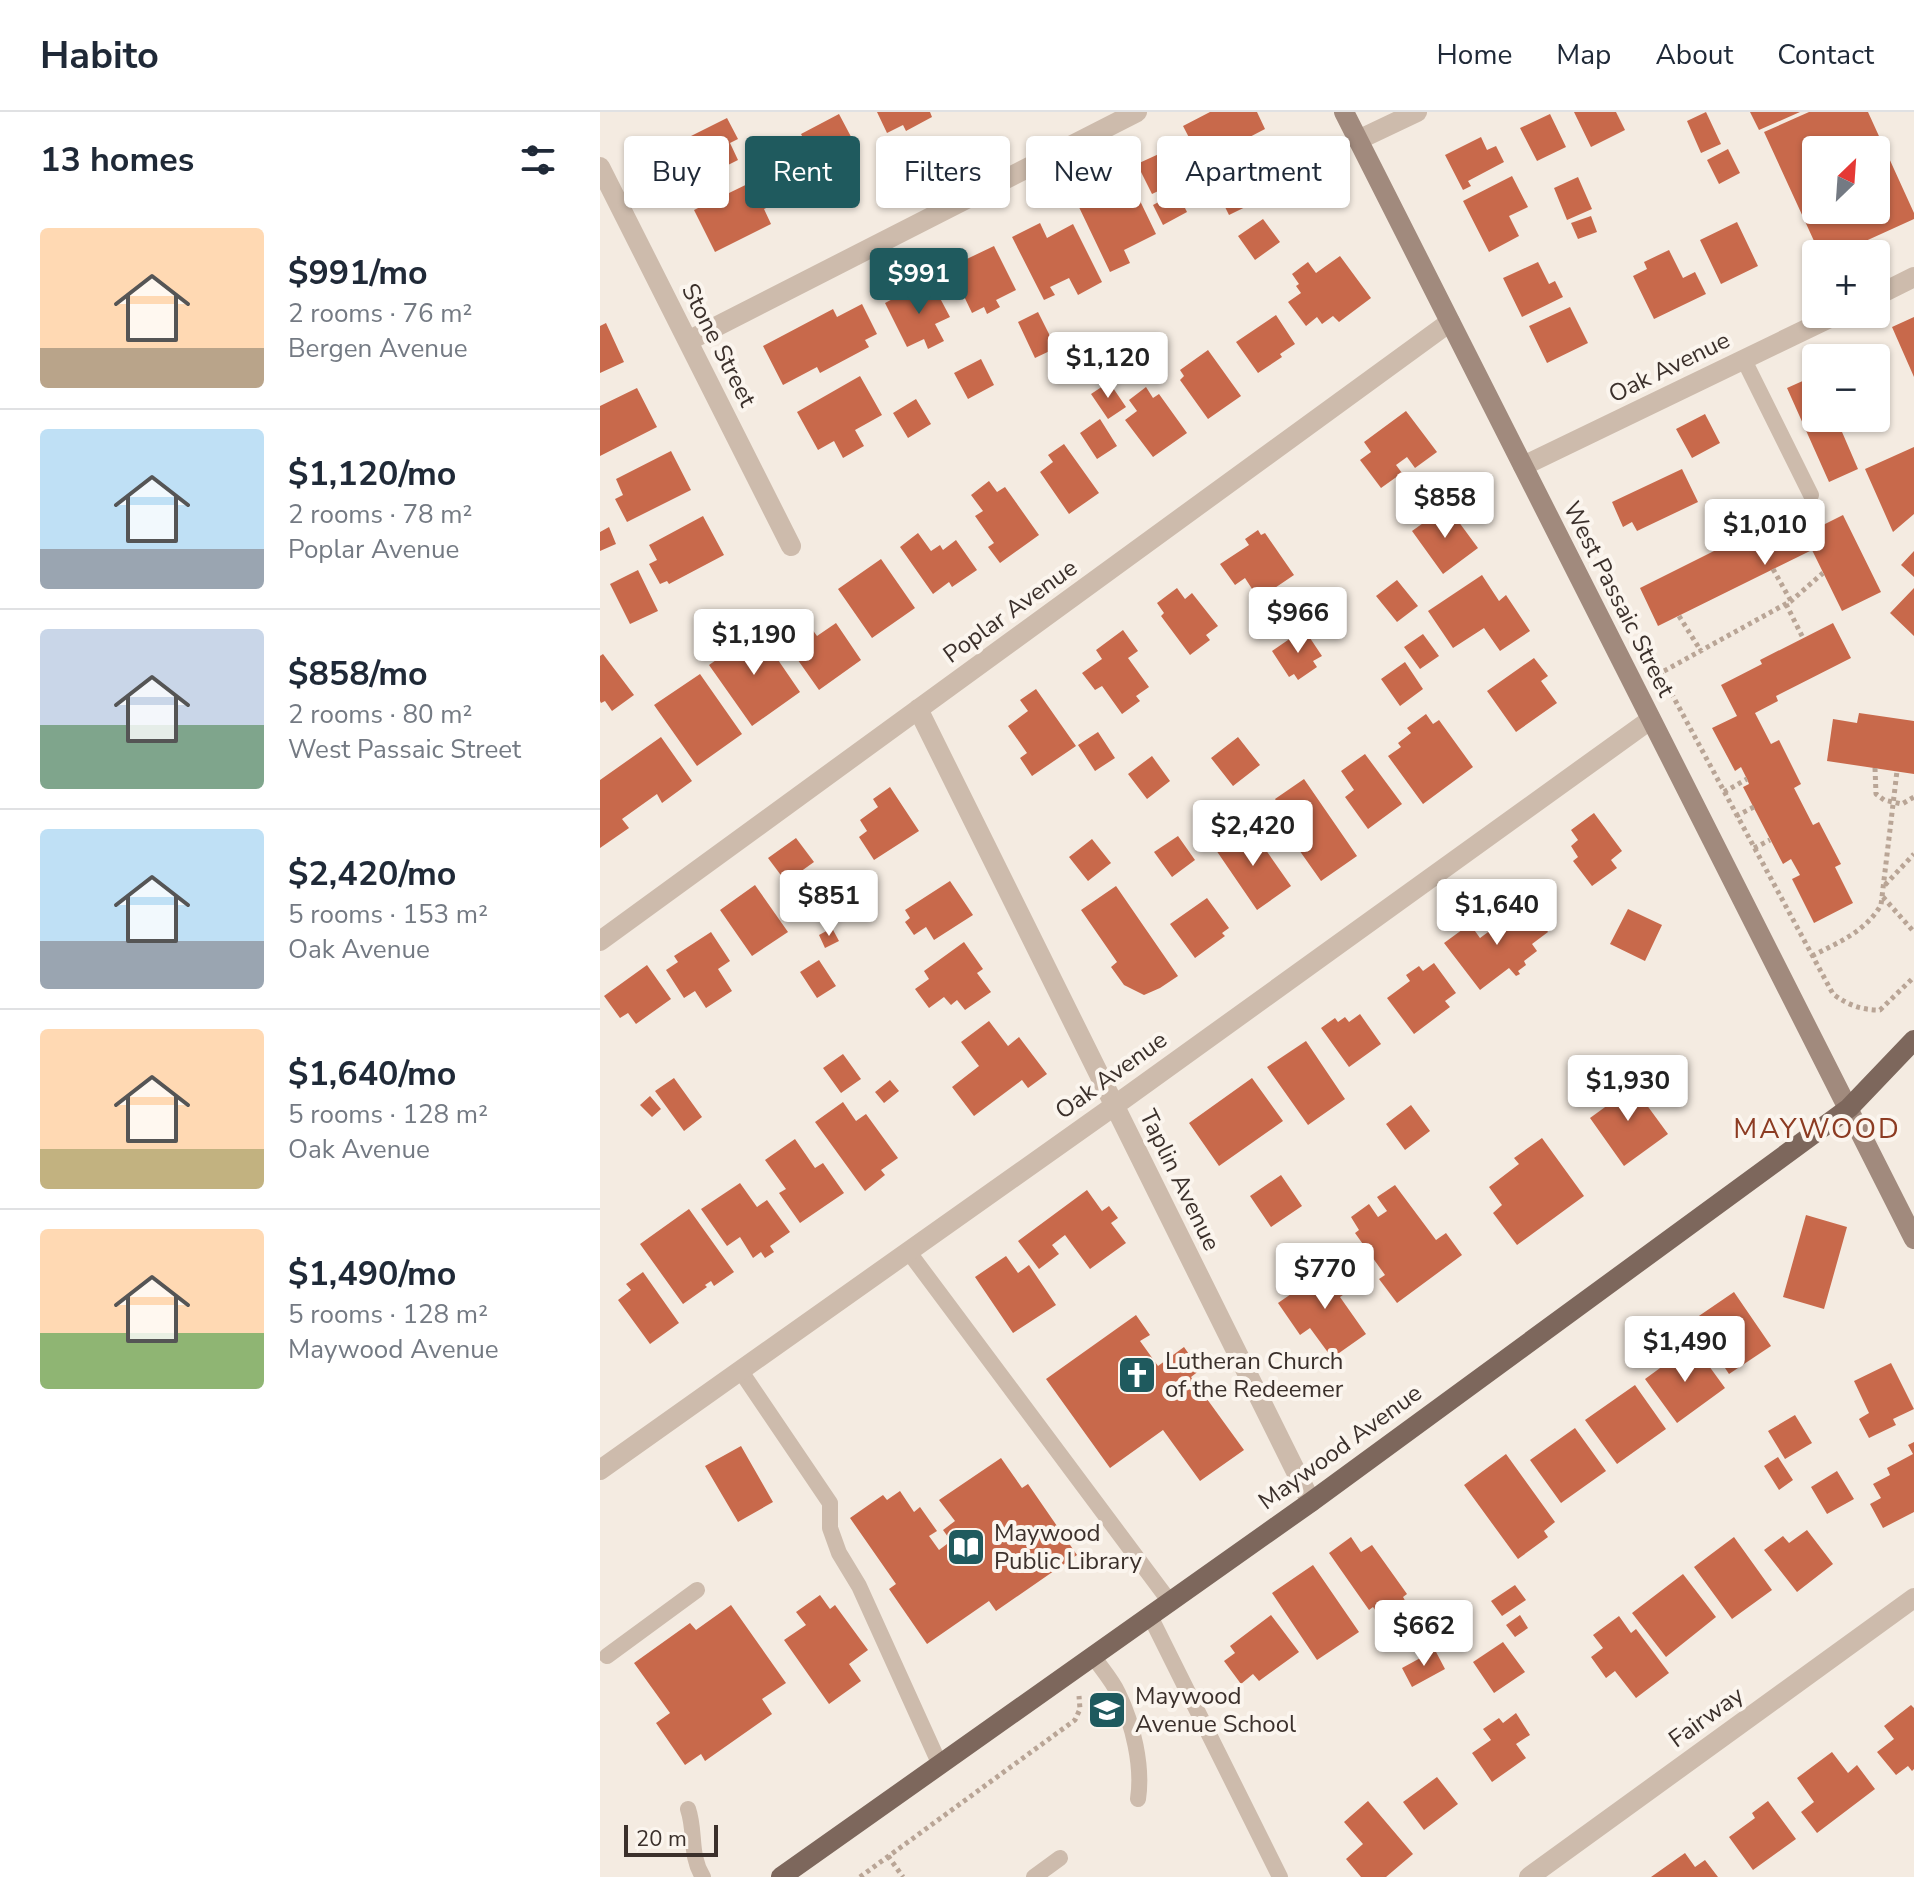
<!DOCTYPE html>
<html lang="en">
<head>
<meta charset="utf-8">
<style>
  :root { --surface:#fff; --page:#f2f2f3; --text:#1f2937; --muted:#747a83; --line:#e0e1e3; --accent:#1f5a5e }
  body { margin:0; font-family:"Nunito Sans",sans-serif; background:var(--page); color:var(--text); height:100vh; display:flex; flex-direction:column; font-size:30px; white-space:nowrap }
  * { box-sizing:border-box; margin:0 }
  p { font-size:26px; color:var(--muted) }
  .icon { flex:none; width:44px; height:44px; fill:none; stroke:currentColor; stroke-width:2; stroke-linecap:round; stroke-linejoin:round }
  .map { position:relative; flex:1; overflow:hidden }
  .sheet { display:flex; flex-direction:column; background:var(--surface); width:600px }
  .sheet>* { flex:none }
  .guide { position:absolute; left:24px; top:24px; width:760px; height:72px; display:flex; gap:16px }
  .needle { width:52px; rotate:25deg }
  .buttons { position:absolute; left:1202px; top:24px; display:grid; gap:16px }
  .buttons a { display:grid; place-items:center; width:88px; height:88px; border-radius:8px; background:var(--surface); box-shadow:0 2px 6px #0004; font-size:40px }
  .scale { position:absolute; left:24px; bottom:20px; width:94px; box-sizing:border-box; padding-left:8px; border:4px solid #3b302b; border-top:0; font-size:22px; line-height:28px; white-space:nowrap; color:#3b302b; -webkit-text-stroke:6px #fbf5ee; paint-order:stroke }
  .price { position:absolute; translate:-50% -68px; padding:0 18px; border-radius:8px; background:#fff; color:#222; font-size:26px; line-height:52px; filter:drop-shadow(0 2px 4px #0008) }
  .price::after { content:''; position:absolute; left:50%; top:48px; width:24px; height:18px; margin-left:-12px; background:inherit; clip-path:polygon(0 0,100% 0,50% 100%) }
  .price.active { background:var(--accent); color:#fff }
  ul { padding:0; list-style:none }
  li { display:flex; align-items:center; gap:24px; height:200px; padding:0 40px }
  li+li { border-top:2px solid var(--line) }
  li span { display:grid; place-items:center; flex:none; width:224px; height:160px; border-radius:8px; color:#555 }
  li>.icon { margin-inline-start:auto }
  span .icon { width:96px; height:96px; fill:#fffc; stroke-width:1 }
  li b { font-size:34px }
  h2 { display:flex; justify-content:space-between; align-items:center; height:96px; padding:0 40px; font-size:34px }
  .pill { padding:0 28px; border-radius:8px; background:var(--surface); box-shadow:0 2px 6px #0004; font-size:28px; line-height:72px }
  .pill.active { background:var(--accent); color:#fff }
  header { display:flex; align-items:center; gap:48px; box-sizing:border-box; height:112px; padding:0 40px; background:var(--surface); border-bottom:2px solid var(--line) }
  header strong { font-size:38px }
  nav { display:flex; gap:44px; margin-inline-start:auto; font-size:28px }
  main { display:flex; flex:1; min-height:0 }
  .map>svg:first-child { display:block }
</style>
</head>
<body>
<header>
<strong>Habito</strong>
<nav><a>Home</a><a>Map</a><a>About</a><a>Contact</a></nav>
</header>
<main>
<section class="sheet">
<h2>13 homes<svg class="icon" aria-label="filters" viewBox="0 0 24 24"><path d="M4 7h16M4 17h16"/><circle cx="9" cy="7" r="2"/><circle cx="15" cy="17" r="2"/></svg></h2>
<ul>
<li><span style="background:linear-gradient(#ffd9b3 75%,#b9a48a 0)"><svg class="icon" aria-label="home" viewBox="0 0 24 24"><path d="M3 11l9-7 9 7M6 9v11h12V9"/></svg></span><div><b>$991/mo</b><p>2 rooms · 76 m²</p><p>Bergen Avenue</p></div></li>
<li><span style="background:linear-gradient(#bfe0f5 75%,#9aa5b1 0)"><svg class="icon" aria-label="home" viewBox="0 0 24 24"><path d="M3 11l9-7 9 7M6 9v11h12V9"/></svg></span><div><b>$1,120/mo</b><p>2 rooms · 78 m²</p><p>Poplar Avenue</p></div></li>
<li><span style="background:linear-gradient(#c9d6e8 60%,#7fa58c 0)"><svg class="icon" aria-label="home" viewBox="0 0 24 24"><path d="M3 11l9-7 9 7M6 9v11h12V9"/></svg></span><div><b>$858/mo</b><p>2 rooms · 80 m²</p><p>West Passaic Street</p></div></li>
<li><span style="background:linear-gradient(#bfe0f5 70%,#9aa5b1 0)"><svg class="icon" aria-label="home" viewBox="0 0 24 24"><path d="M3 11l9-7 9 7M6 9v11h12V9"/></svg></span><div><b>$2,420/mo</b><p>5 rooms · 153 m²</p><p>Oak Avenue</p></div></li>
<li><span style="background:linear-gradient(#ffd9b3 75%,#c2b280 0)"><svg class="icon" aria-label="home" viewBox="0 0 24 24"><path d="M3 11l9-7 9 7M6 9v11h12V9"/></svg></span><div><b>$1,640/mo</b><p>5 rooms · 128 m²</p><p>Oak Avenue</p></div></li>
<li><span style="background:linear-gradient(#ffd9b3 65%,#8fb573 0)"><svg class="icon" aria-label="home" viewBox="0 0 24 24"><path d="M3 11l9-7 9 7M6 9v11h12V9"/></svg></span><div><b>$1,490/mo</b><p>5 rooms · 128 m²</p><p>Maywood Avenue</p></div></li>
</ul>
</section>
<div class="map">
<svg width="1314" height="1765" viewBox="0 0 1314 1765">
  <rect width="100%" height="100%" fill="#f4ebe1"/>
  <path fill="#c8694b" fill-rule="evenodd" d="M277,0H330L332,5L306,19L303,13L287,21Z
    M610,0H657L665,17L619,41L614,30L596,39L583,14Z
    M974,0H1016L1025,18L991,35Z
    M1106,0L1121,32L1101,41L1087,9Z
    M1150,0H1200L1159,18Z
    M1209,0H1268L1314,101V107L1237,142H1220L1164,20ZM1216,38H1276V98H1216Z
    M239,2L257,36L245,43L249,49L236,56L232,48L218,55L201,22Z
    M950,2L966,35L937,49L920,16Z
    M127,6L138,27L130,31L138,48L84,75L65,37Z
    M881,25L887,38L896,34L904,50L868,69L871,74L863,78L845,43Z
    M691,29L709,64L629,103L619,83L636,74L629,60Z
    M1128,37L1140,61L1119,72L1107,48Z
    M561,41L575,71L552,82L537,52Z
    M194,42L200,52L188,59L182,49Z
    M168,62L181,89L164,97L171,112L115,140L94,98Z
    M912,64L928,95L909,104L919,124L889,140L863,89Z
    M978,65L992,97L967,108L954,76Z
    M529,66L556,122L524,138L530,151L510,160L477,91Z
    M577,80L587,100L563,113L553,93Z
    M991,104L997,120L978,127L971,111Z
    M663,107L680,130L655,148L638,124Z
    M1137,110L1158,154L1121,172L1100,128Z
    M440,111L447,126L473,112L502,170L478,183L469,166L450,175L455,183L444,188L412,125Z
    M394,134L416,178L396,188L400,195L387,202L384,195L372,201L350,155Z
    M1069,138L1083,166L1095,160L1106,182L1054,207L1033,164L1047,157L1044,150Z
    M740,144L771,186L739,210L733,204L722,212L717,205L706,214L688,190L701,181L696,174L699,172L692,162L708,150L716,161Z
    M938,150L949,172L955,169L963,185L922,205L903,166Z
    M333,173L350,205L335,212L344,229L328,237L324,227L307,235L285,191L317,174L320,180Z
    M262,192L277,222L265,228L269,235L220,261L217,255L183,273L163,234L233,197L237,205Z
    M970,195L988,231L947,251L929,214Z
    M438,200L456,236L435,246L418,210Z
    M676,203L695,232L680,242L682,245L658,261L636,230Z
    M1314,205V265L1292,215Z
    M6,211L24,250L0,261V214Z
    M608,238L641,284L608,307L580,268L584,264L580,258Z
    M381,247L394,273L368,287L354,261Z
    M1216,263V306H1236L1258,357L1229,370L1187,276Z
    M260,264L282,303L255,318L264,334L243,346L234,329L218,338L197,300Z
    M509,270L526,295L508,307L491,282Z
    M546,275L553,286L559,282L587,321L553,345L525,308L537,299L529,288Z
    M37,276L57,315L0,344V294Z
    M316,287L331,312L308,326L293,301Z
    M806,299L837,340L815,356L807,345L796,353L802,361L781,376L760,348L771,340L764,330Z
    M1105,302L1120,331L1092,346L1076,317Z
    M500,307L517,334L497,347L480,321Z
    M464,332L499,381L469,402L440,360L453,350L448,343Z
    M1314,335V402L1293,420L1265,357Z
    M71,339L91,378L27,410L15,387L23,383L16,367Z
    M1082,357L1098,390L1037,419L1032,410L1023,415L1012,390Z
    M389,369L397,380L405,375L439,423L400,451L388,435L394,431L375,404L383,399L371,383Z
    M847,394L878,436L843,462L812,419Z
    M1194,399L1205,422L1243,403L1281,480L1242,499L1212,438L1058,514L1040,476Z
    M103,404L124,443L69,472L67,469L60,472L49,452L57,448L49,433Z
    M9,415L16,432L0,439V420Z
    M658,418L661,423L665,421L694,463L669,480L666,476L656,483L645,466L635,473L620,452L649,433L645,427Z
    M318,421L331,439L340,433L343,438L356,428L377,458L352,475L349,470L333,482L300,435Z
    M1314,439V465L1301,453Z
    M281,447L315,496L272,526L238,477Z
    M38,458L58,499L30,512L10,472Z
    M882,463L899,489L906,483L930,519L900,539L884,516L853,536L828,499Z
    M797,468L818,494L797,510L776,484Z
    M577,476L585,487L592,481L618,514L606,523L610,528L590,543L561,504L564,501L557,491Z
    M1314,476V524L1290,501Z
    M152,510L200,580L152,614L109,553L146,527L140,518Z
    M236,511L261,548L219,578L188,534L212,517L217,524Z
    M1233,511L1251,546L1176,584L1178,589L1155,601L1171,632L1179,628L1201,672L1194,676L1213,713L1219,710L1241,752L1235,755L1253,791L1214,811L1192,767L1200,763L1191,747L1183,752L1143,675L1149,672L1147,667L1141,655L1135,659L1112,616L1137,604L1121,573L1162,552L1160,548Z
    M704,517L722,544L713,549L717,555L698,568L694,562L689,565L672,539Z
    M523,518L538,539L528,546L549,575L536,584L540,589L522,602L502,574L495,578L482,561L502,547L496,538Z
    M823,522L839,544L820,557L804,535Z
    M3,542L34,583L12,599L5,589L1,591L0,589V544Z
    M934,546L948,564L941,569L957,591L916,620L887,579Z
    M805,550L823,577L800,594L781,567Z
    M100,562L142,622L97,654L54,593Z
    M436,577L476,634L432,664L420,646L427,641L408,614L428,599L420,588Z
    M1259,601L1314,609V662L1227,649L1233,607L1257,611Z
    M826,602L833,612L839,608L873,655L823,692L788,644L801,635L798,631L811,621L807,616Z
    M498,620L515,646L495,659L478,633Z
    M61,625L92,669L62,691L57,682L22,707L29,716L0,736V668Z
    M638,625L660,653L633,674L611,646Z
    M765,642L802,692L768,717L745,685L754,678L741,659Z
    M552,644L570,669L547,687L528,662Z
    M704,667L757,744L721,769L680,711L687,705L675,687Z
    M290,675L319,719L274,748L259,725L267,719L260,708L278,695L273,687Z
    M994,701L1022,739L1011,748L1017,756L992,774L973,749L978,745L971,734L978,728L971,718Z
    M649,714L691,774L657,798L616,738Z
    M578,724L595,748L572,765L554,740Z
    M196,726L214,750L186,770L168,746Z
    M492,727L511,751L488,769L469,745Z
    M350,769L373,803L334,828L326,815L314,823L305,810L310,806L305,798Z
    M155,773L188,820L152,844L120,798Z
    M516,774L578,864L560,876L544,883L524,873L511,855L517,850L481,798Z
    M607,786L629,816L622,821L625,824L595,846L570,812Z
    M929,794L948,820L932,832L937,839L924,849L926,853L918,859L920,862L916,864L909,856L880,878L844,831L870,812L880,826L914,801L916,804Z
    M1028,797L1062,813L1045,849L1010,832Z
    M232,816L239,829L225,836L219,823Z
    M111,820L130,849L118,857L132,879L106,896L95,879L84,886L66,858L78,850L74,844Z
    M364,830L383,857L377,861L391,880L365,898L357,888L351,893L344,885L329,896L315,877L329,867L324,859Z
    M219,848L236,874L217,886L200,860Z
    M834,851L856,881L845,889L850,895L814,922L787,886L810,869L806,863L819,854L823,859Z
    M47,853L71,887L36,912L28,901L20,906L4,884Z
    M760,902L781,932L749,955L721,916L735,906L738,910L745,905L749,910Z
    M389,909L408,934L419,925L447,962L428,976L422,968L374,1004L352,975L379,954L361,930Z
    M706,929L745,987L708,1013L667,955Z
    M243,942L261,967L241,981L223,956Z
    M74,966L102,1005L84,1019L55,979Z
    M652,966L683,1009L619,1054L589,1011Z
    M1027,966L1068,1022L1024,1054L990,1006L1012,990L1006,982Z
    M290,968L299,979L284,991L275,980Z
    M50,984L61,997L52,1005L40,993Z
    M243,990L256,1009L266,1002L298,1046L281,1058L285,1063L265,1079L215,1010Z
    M811,993L830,1019L805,1038L786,1012Z
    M942,1026L984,1084L917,1133L893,1101L902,1093L889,1075L919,1052L914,1046Z
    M195,1027L215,1056L223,1051L244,1081L200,1111L179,1081L186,1077L165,1048Z
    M681,1063L702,1094L671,1115L650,1084Z
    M140,1071L157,1095L167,1088L190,1120L170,1134L174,1140L165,1146L161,1140L153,1146L140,1125L127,1134L101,1097Z
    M795,1073L836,1128L846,1121L862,1143L797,1191L779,1167L785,1163L755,1121L759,1118L751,1105L769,1092L778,1105L787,1099L777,1085Z
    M487,1078L502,1099L509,1094L518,1106L511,1111L526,1131L490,1157L465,1123L452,1133L459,1142L439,1157L418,1129Z
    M89,1097L134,1160L114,1174L111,1169L105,1173L107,1175L83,1192L40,1132Z
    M1206,1103L1247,1115L1224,1197L1183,1185Z
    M406,1144L418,1161L429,1153L456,1193L413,1221L375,1165Z
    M736,1151L753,1176L740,1185L766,1222L732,1246L710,1216L700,1223L678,1191Z
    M43,1160L79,1211L50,1232L18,1188L31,1178L26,1172Z
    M1134,1180L1171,1234L1129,1262L1093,1208Z
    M536,1203L550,1223L540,1229L558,1254L584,1235L600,1258L591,1265L644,1338L600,1369L563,1318L510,1356L446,1267Z
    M1093,1232L1125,1276L1077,1311L1045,1267Z
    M1291,1251L1314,1297L1293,1307L1296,1313L1269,1326L1259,1307L1269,1301L1254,1269Z
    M1035,1273L1066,1317L1017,1352L985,1308Z
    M1195,1303L1212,1331L1185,1347L1168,1319Z
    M975,1316L1006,1359L961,1391L930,1348Z
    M1314,1330V1400L1283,1416L1270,1392L1281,1386L1273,1372L1290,1363L1287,1356L1313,1342L1308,1333Z
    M141,1334L173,1390L138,1410L105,1354Z
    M906,1342L955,1410L944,1419L948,1425L918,1447L864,1373Z
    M1178,1345L1193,1368L1179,1378L1164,1354Z
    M401,1346L422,1376L428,1372L477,1443L396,1499L389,1489L327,1532L289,1477L296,1472L250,1406L283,1383L287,1388L300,1379L314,1400L320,1395L337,1419L329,1424L339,1438L351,1429L343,1418L355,1409L339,1388Z
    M1237,1359L1254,1387L1227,1402L1211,1375Z
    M1207,1418L1233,1452L1197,1480L1164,1438L1183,1424L1189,1431Z
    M751,1425L761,1440L772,1433L807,1482L803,1485L807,1492L783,1509L773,1495L769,1498L729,1441Z
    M1134,1425L1172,1478L1132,1507L1094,1455Z
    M713,1453L759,1520L717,1548L672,1481Z
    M1083,1462L1116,1505L1066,1545L1032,1501Z
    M915,1473L926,1488L902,1504L891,1489Z
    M220,1483L230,1497L235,1493L268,1538L249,1552L261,1569L229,1592L184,1528L206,1513L196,1500Z
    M131,1493L186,1571L162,1587L172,1602L105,1649L101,1642L85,1653L56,1611L70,1601L34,1551L90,1511L96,1518Z
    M671,1503L699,1540L659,1569L653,1562L641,1572L624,1549L635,1541L630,1534Z
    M920,1503L928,1516L915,1525L906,1513Z
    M1019,1504L1031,1521L1036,1517L1069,1561L1036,1586L1015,1559L1006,1566L991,1545L1003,1536L993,1523Z
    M903,1530L925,1560L894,1581L873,1550Z
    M835,1538L845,1557L812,1575L802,1556Z
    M1311,1593L1314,1596V1657L1312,1659L1308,1654L1296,1663L1277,1640L1294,1627L1284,1614Z
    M916,1601L930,1623L916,1632L926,1646L892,1670L872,1641L891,1628L883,1617L899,1606L903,1611Z
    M1232,1640L1248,1661L1257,1653L1275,1677L1217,1721L1201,1700L1214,1690L1197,1666Z
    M837,1665L858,1692L824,1718L803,1690Z
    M768,1689L813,1742L786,1765H761L746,1747L763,1732L744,1710Z
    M1168,1689L1196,1727L1153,1758L1129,1725L1155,1706L1152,1701Z
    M1085,1741L1095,1755L1105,1748L1118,1765H1051Z"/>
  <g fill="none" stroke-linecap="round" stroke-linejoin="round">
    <path stroke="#b9a596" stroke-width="5" stroke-dasharray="4 4" stroke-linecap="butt" d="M1173,457L1191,489
      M1186,492L1203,526
      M1079,504L1101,539
      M1064,559L1191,489L1223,461
      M1060,560L1233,882C1248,893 1261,898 1280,898L1314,865
      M1275,656L1276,682L1284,688L1302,692L1314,685
      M1124,680L1147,667
      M1136,704L1154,695
      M1154,736L1170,728
      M1285,773L1314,742
      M1283,785L1314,820
      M1212,844C1239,830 1265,820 1281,793L1297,659
      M288,1744L303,1765
      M260,1765L475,1608L480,1597L479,1584"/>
    <path stroke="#cdbbac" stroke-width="16" d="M1144,248L1211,383
      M308,1139L570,1490
      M140,1258L230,1391V1416L239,1441L259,1474L340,1653
      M550,1504L680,1765
      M7,1544L97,1478
      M493,1544C501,1556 512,1568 518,1581C533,1612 543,1654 538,1687
      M88,1697C96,1720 89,1743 103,1765
      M434,1765L460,1746"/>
    <path stroke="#cdbbac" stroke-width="20" d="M758,28L817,0
      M0,55L191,434
      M1276,184L1314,165
      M88,229L537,0
      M923,354L1238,202
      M318,597L711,1390
      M0,829L850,210
      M0,1358L514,994L1050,608
      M929,1765L1314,1486"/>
    <path stroke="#a18a7d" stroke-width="20" d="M744,0L1314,1127"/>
    <path stroke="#7d675c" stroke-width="20" d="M181,1765L711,1390L1249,996L1314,928"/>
  </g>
  <defs>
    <symbol id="church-square" viewBox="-11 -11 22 22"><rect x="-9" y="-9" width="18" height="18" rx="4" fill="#1f5a5e" stroke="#fbf5ee"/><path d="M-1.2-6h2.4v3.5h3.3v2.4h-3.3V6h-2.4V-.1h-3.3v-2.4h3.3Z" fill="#fff"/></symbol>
    <symbol id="library-square" viewBox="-11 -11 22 22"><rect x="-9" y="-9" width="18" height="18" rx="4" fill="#1f5a5e" stroke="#fbf5ee"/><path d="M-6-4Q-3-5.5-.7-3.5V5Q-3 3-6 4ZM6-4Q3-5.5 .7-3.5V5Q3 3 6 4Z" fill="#fff"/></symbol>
    <symbol id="school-square" viewBox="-11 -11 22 22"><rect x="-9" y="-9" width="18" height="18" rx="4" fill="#1f5a5e" stroke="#fbf5ee"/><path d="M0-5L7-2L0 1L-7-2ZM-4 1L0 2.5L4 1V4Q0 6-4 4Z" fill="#fff"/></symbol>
  </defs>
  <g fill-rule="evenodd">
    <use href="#church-square" x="515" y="1241" width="44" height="44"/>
    <use href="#library-square" x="344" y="1413" width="44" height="44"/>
    <use href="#school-square" x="485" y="1576" width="44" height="44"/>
  </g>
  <g text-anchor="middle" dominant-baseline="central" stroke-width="8" stroke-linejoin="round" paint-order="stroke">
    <g font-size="24" fill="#3b302b" stroke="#fbf5ee">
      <text transform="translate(119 233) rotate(63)">Stone Street</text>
      <text transform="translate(1069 255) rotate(-26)">Oak Avenue</text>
      <text transform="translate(1019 487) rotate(63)">West Passaic Street</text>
      <text transform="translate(410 499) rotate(-36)">Poplar Avenue</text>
      <text transform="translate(511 963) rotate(-36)">Oak Avenue</text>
      <text transform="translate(580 1068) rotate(64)">Taplin Avenue</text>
      <text transform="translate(740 1335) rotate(-36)">Maywood Avenue</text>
      <text transform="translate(1106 1605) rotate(-36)">Fairway</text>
    </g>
    <g font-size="24" fill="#3b302b" stroke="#fbf5ee" text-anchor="start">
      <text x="565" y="1249">Lutheran Church<tspan x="565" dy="28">of the Redeemer</tspan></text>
      <text x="394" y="1421">Maywood<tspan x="394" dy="28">Public Library</tspan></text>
      <text x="535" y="1584">Maywood<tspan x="535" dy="28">Avenue School</tspan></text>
    </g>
    <g font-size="28" letter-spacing="2" fill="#8c3b22" stroke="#fbf5ee">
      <text x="1217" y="1017">MAYWOOD</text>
    </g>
  </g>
</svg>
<div class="buttons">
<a><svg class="needle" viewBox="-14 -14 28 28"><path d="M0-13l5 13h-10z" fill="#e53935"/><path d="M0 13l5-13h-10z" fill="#747a83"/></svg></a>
<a>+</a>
<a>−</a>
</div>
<div class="scale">20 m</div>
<b class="price active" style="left:319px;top:204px">$991</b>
<b class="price" style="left:508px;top:288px">$1,120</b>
<b class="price" style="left:845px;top:428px">$858</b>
<b class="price" style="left:1165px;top:455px">$1,010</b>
<b class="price" style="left:698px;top:543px">$966</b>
<b class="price" style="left:154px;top:565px">$1,190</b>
<b class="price" style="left:653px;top:756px">$2,420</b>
<b class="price" style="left:229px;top:826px">$851</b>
<b class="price" style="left:897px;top:835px">$1,640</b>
<b class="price" style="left:1028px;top:1011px">$1,930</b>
<b class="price" style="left:725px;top:1199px">$770</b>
<b class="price" style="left:1085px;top:1272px">$1,490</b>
<b class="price" style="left:824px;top:1556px">$662</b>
<div class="guide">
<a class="pill">Buy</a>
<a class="pill active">Rent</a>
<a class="pill">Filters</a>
<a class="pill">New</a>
<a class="pill">Apartment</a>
</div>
</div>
</main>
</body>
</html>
